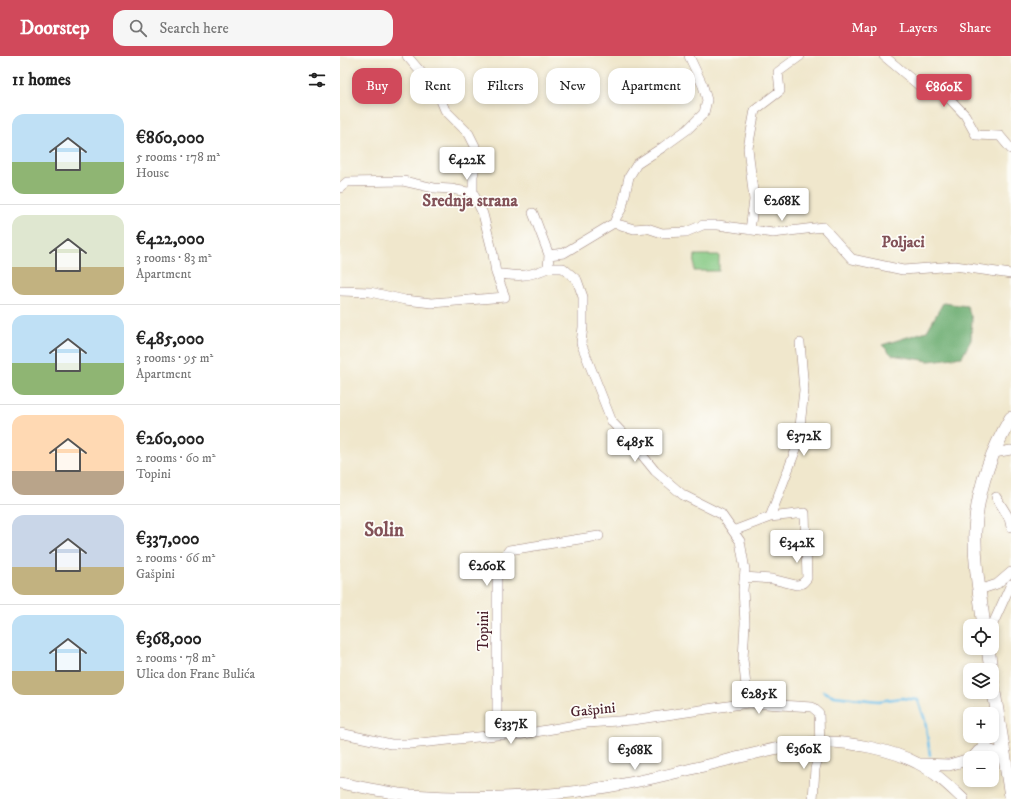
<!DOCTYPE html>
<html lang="en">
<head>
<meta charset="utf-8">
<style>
  :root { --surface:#fff; --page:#f6f6f6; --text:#222; --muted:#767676; --line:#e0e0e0; --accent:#d1495b }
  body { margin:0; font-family:"IM FELL DW Pica",serif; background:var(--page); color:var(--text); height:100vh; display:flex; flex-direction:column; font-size:15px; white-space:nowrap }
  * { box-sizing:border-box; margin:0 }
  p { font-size:13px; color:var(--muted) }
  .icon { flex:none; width:22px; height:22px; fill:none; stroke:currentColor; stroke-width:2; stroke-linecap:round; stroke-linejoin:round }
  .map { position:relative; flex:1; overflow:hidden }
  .sheet { display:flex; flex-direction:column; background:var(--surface); width:340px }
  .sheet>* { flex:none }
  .top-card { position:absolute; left:12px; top:12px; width:380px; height:36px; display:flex; gap:8px }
  .tools { position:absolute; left:623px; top:563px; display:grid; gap:8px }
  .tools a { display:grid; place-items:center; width:36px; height:36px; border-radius:8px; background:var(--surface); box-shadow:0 2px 6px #0003; font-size:20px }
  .price { position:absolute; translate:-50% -34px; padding:0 9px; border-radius:4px; background:#fff; color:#222; font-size:13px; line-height:26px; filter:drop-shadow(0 1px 2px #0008) }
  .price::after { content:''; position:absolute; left:50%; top:24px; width:12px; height:9px; margin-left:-6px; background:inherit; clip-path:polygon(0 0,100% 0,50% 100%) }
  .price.selected { background:var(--accent); color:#fff }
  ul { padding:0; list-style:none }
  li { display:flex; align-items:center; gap:12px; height:100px; padding:0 12px }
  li+li { border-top:1px solid var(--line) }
  li span { display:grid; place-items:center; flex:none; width:112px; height:80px; border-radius:12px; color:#555 }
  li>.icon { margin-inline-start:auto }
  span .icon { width:48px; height:48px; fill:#fffc; stroke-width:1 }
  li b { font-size:17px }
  h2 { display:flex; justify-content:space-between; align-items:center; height:48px; padding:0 12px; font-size:17px }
  .pill { padding:0 14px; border-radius:12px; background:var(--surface); box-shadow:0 2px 6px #0003; font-size:14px; line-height:36px }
  .pill.selected { background:var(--accent); color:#fff }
  header { display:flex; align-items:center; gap:24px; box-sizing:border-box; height:56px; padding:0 20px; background:var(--accent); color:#fff }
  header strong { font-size:19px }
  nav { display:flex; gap:22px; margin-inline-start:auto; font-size:14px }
  .search { width:280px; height:36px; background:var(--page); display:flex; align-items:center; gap:10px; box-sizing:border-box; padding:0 14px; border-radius:12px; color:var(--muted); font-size:15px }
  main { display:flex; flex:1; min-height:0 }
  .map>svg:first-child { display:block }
</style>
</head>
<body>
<header>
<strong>Doorstep</strong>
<div class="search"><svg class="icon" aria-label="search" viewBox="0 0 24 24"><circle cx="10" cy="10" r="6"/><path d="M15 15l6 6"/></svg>Search here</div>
<nav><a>Map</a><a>Layers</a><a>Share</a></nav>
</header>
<main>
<section class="sheet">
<h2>11 homes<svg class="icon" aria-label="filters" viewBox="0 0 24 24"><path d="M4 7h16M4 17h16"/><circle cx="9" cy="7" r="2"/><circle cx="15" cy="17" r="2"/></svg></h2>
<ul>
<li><span style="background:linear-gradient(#bfe0f5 60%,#8fb573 0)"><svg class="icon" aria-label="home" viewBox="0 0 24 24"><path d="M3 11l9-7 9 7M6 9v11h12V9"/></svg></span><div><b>€860,000</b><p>5 rooms · 178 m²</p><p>House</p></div></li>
<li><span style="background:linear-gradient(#dfe7d0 65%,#c2b280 0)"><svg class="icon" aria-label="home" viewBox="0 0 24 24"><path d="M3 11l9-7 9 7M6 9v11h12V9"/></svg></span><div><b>€422,000</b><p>3 rooms · 83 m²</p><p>Apartment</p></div></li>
<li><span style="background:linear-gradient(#bfe0f5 60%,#8fb573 0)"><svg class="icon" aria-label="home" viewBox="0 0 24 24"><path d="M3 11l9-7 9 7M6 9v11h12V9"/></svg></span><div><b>€485,000</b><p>3 rooms · 95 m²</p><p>Apartment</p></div></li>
<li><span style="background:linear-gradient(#ffd9b3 70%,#b9a48a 0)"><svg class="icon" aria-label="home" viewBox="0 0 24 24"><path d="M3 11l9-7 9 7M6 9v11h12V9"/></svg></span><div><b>€260,000</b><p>2 rooms · 60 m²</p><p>Topini</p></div></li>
<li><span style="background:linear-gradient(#c9d6e8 65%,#c2b280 0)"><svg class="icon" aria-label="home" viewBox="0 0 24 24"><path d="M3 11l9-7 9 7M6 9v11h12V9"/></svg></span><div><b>€337,000</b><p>2 rooms · 66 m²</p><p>Gašpini</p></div></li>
<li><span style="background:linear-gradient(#bfe0f5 70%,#c2b280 0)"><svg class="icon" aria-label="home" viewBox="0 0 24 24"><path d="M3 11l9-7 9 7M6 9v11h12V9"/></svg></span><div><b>€368,000</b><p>2 rooms · 78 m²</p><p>Ulica don Frane Bulića</p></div></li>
</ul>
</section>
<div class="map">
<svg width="671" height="743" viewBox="0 0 671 743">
  <rect width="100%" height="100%" fill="#fdfcf7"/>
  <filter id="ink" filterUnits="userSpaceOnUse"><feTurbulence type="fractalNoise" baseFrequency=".025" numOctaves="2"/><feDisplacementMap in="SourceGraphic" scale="8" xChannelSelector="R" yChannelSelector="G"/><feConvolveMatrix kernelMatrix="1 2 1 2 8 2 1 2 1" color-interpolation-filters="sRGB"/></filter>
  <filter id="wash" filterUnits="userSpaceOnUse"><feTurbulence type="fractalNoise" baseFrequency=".012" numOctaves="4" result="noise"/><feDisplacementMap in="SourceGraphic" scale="16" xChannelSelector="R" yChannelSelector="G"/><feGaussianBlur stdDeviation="0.9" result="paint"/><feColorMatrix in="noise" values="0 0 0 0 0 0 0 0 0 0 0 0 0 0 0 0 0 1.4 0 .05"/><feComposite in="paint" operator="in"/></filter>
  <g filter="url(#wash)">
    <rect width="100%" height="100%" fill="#f0e7cc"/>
    <path fill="#84c882" stroke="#677456" d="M355,199H379V215H354Z"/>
    <path fill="#6bac70" stroke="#5a664e" d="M603,247L627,250L632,263L631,284L622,301L589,305L552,299L542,289L587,275Z"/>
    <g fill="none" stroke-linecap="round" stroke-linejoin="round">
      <path stroke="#70c1ec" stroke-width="2.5" d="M483,635L494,640L538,645L562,642L578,644L585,664L590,699"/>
    </g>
  </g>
  <g filter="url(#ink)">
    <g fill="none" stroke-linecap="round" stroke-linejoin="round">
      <defs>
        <path id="minor" d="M67,0L97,35L105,54L129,78L135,90L136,105L133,120V137
          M544,0L582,32L604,37L625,59L636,79L660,80L671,93
          M0,132L7,126L63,125L94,132L111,133L133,137L143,158L153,198L156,217C178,221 187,221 208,212
          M193,157L209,199L208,212H223L237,224L243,241V271L241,287L272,366L293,388L315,415L343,439L381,458L400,485L405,514L403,534L405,567L403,603L408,647
          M274,167L277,160L282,152L289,121L297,108L323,91L348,73L364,57L367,44L363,30L349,0
          M410,174L414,144L408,92L415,54L440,35L438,16L460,0
          M209,199L224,197L274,167L294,173L307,172L322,177L346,176L363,169H378L433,177L483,171L512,203L563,214L615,210L671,218
          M0,235L30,236L65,244L92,247L165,241L156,217
          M654,397L671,394
          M656,441L669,462L671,471
          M393,475L430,461L458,388L464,334L460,287
          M404,521L432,523L456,529C462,529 464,526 467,522L465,457L430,461
          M639,534L657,528L671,516
          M652,570L671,528
          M0,677L51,688H70L157,679H178L247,667L293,664L408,647L472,651L479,657L480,694L475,713L473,743
          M157,679V510L169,494L259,480"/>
        <path id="tertiary" d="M635,699L644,691L651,680
          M582,708L609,709L630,703
          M0,727C23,731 47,737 70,739C124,743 179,742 232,736C285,730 336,717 388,704C417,697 449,688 480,686C508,685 553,694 577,707C595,716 609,730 623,743"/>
        <path id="secondary" d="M644,570C640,539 634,507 635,475C637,435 651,396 671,362
          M648,592L651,614
          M652,624L671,740
          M639,696C649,694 658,697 665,704"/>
      </defs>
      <use href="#minor" stroke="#9d837c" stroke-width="10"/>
      <use href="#tertiary" stroke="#9d837c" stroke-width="12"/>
      <use href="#secondary" stroke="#9d837c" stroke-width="14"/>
      <use href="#minor" stroke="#fff" stroke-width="9"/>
      <use href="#tertiary" stroke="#fff" stroke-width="11"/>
      <use href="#secondary" stroke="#fff" stroke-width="13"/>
    </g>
  </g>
  <g text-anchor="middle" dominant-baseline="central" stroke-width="3.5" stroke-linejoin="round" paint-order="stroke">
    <g font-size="15" fill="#4a1f2b" stroke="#fdfcf7">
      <text transform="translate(143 575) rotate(-90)">Topini</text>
      <text transform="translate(253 654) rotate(-6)">Gašpini</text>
    </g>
    <g font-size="16" font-weight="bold" fill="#825157" stroke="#fdfcf7">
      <text x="563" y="186">Poljaci</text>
    </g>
    <g font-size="17" font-weight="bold" fill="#825157" stroke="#fdfcf7">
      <text x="130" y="145">Srednja strana</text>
    </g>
    <g font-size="19" font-weight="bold" fill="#825157" stroke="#fdfcf7">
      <text x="44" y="474">Solin</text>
    </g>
  </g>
</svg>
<div class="tools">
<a><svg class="icon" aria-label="locate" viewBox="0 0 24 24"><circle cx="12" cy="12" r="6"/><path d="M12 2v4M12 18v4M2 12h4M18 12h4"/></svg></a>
<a><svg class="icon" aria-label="layers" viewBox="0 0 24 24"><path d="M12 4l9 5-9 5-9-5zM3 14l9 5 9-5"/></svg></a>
<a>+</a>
<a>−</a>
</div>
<b class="price selected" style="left:604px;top:52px">€860K</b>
<b class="price" style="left:127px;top:125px">€422K</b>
<b class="price" style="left:442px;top:166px">€268K</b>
<b class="price" style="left:464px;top:401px">€372K</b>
<b class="price" style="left:295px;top:407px">€485K</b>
<b class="price" style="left:457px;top:508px">€342K</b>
<b class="price" style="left:147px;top:531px">€260K</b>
<b class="price" style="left:419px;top:659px">€285K</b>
<b class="price" style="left:171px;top:689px">€337K</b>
<b class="price" style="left:464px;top:714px">€360K</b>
<b class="price" style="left:295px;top:715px">€368K</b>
<div class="top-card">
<a class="pill selected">Buy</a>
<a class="pill">Rent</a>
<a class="pill">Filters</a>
<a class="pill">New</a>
<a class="pill">Apartment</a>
</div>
</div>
</main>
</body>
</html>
